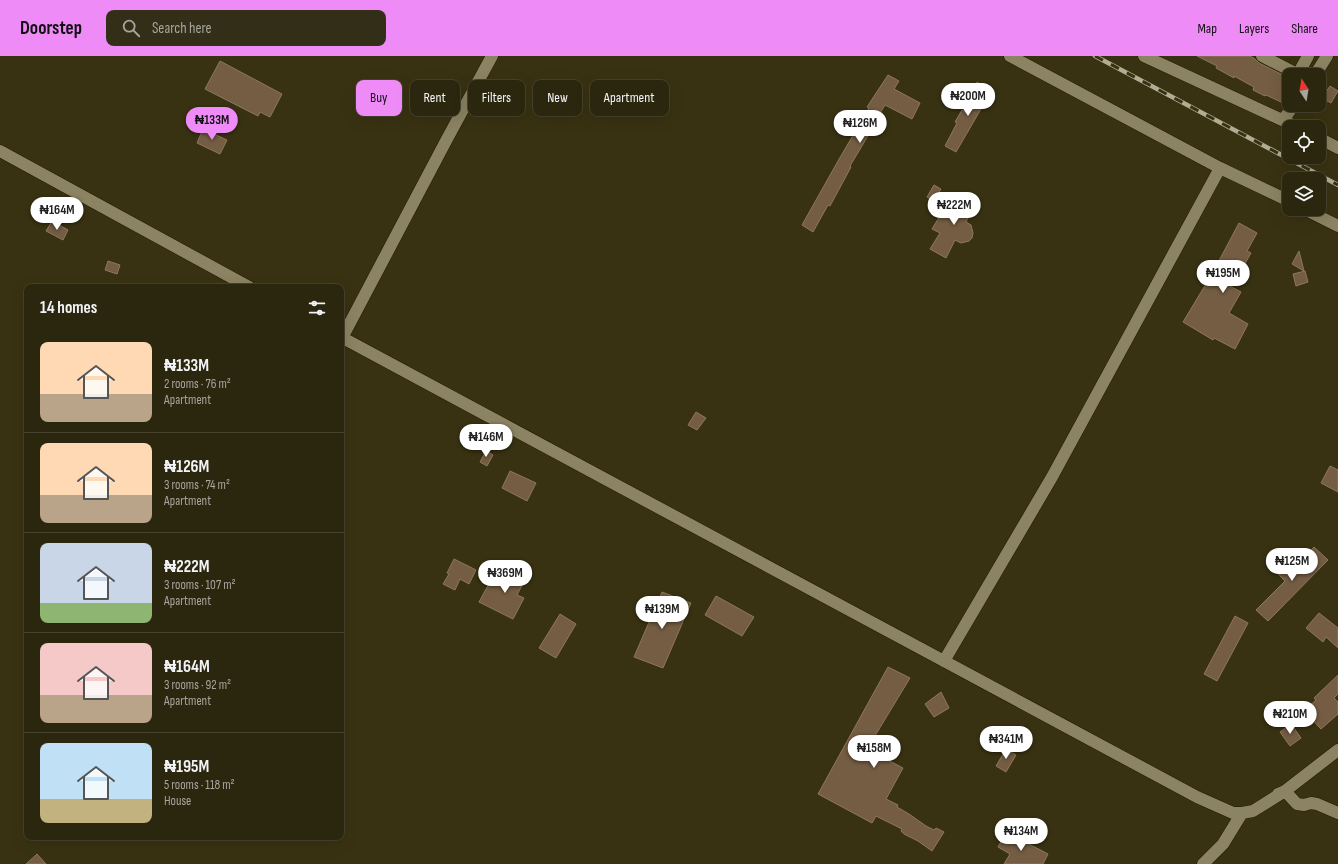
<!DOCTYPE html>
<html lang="en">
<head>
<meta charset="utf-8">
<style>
  :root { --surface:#2b260e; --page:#332e17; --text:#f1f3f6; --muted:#a6a59e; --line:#47432e; --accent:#ef8bf7 }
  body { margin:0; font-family:"Sofia Sans Condensed",sans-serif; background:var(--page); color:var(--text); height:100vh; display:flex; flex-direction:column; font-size:15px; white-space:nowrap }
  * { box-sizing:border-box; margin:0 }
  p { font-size:13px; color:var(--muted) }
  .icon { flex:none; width:22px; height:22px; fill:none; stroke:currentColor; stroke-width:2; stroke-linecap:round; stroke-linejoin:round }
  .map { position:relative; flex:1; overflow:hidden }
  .sheet { position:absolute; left:24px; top:228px; width:320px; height:556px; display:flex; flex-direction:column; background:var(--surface); border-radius:8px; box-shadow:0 4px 16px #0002,0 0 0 1px var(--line) }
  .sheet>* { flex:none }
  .hud { position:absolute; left:356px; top:24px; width:380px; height:36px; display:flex; gap:8px }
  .needle { width:26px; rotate:348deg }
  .fabs { position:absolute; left:1282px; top:12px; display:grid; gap:8px }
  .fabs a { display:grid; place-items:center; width:44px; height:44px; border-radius:8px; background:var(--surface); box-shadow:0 4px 16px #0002,0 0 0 1px var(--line); font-size:20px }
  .price { position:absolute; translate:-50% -34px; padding:0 9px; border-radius:14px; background:#fff; color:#222; font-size:13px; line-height:26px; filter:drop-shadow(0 1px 2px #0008) }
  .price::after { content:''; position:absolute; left:50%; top:24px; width:12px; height:9px; margin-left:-6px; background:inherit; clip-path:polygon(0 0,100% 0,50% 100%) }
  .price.current { background:var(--accent); color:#111 }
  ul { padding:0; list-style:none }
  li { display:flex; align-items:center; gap:12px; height:100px; padding:0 16px }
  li+li { border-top:1px solid var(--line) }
  li span { display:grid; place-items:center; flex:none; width:112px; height:80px; border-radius:8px; color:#555 }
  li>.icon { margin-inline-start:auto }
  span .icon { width:48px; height:48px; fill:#fffc; stroke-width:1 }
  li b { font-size:17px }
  h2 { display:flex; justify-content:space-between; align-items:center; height:48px; padding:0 16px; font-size:17px }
  .tag { padding:0 14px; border-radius:8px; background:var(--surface); box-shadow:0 4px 16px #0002,0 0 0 1px var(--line); font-size:14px; line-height:36px }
  .tag.current { background:var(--accent); color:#111 }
  header { display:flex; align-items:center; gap:24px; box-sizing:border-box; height:56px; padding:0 20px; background:var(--accent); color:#111 }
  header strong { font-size:19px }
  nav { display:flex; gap:22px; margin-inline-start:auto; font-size:14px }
  .search { width:280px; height:36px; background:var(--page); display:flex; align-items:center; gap:10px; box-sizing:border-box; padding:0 14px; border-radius:8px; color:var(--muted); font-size:15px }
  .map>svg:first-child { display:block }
</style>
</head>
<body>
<header>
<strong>Doorstep</strong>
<div class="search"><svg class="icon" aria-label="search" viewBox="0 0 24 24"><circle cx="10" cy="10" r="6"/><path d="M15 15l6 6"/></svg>Search here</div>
<nav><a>Map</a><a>Layers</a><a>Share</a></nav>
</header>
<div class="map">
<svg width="1338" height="808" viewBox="0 0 1338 808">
  <rect width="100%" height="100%" fill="#393212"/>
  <path fill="#745d43" stroke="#8f775c" d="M1197,0H1250L1255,3L1259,7L1289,22L1286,27L1289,29V31L1281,46L1266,39L1265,40L1253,34L1254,31L1234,20V22L1216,12L1217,10Z
    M220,5L282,38L270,61L260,56L258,60L205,33Z
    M888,19L899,25L894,33L920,47L912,63L885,49L877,62L878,63L850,110L851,111L830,150L828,149L813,176L802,169L838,105L869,52L867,51Z
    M977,26L992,34L956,96L945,90L957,67L955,66L962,54L967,57L977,38L972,35Z
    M1330,30L1338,35L1331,47L1322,42Z
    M203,73L227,84L220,98L197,87Z
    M934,129L941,133L934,145L927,141Z
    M961,138L976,146L966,166L971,169L973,177L972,182L969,185L961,187L955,184L946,202L930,193L940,177L932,173L944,153L950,156Z
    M52,165L68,174L63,184L46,175Z
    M1239,167L1257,177L1247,195L1251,197L1243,211L1239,209L1228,229L1241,236L1229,257L1248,268L1235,293L1214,282L1213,284L1183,266L1212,218Z
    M1299,195L1304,215L1292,208Z
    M108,205L120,209L117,218L105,214Z
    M1305,215L1308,226L1296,230L1293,218Z
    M696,356L706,362L697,374L688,369Z
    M486,395L493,399L487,410L480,406Z
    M1330,410L1338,414V436L1321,427Z
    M510,415L536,427L527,445L502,432Z
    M1314,491L1328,504L1268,565L1256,554L1285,525L1277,517L1288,505L1294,511Z
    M454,503L476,514L469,528L460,523L455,534L443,528L449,518L447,517Z
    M508,511L527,520L517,539L524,542L513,563L479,546L491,524L499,529Z
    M662,536L691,547L663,612L634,601Z
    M716,540L754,561L742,580L705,559Z
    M1319,557L1338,572V592L1326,581L1323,586L1306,572Z
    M560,558L576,568L556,602L539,592Z
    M1235,560L1248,567L1217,625L1204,618Z
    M888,611L910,622L867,693L903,712L886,743L898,749L897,751L909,758L926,770L934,774L936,772L944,776L932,795L918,785L904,778L901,775L902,773L876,760L872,767L818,738Z
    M1338,619V638L1334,642L1338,646V658L1321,673L1304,655L1316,644L1314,642Z
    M941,636L949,652L934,661L925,648Z
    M1285,645L1293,653L1287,660L1278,652Z
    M1291,668L1301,682L1290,690L1280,676Z
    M1006,693L1016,699L1006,716L996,710Z
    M1006,776L1048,798L1043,808H1004L1010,798L998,791Z
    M37,798L46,808H26Z"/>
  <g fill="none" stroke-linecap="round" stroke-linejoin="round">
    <defs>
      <path id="street" d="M1010,0L1220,112L1289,145
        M1144,0L1297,71
        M1262,0L1299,19
        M1298,18L1308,0
        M1315,19L1327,0
        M1283,64L1294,49
        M1319,82L1338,92
        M0,95L249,231
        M1304,153L1338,170
        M341,281L1197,741L1233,757H1242L1253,755L1285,735L1338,694
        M342,282L447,83L492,0
        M944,605L1052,421L1220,112
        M1278,738L1285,735L1297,748L1304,749L1311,747L1317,748L1338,757
        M1203,808L1223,788L1242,757"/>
    </defs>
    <use href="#street" stroke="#211a00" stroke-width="13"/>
    <use href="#street" stroke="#8b8362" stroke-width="12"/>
    <defs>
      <path id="rail" d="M1095,0L1338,129"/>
    </defs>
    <use href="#rail" stroke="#b1ac94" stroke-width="4.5"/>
    <use href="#rail" stroke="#393212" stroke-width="3" stroke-dasharray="9" stroke-linecap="butt"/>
  </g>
</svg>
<div class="fabs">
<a><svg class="needle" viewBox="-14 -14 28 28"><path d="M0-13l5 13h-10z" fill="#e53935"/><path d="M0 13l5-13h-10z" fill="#a6a59e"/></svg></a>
<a><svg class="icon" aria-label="locate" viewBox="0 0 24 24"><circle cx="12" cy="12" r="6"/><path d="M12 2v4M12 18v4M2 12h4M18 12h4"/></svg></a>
<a><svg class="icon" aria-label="layers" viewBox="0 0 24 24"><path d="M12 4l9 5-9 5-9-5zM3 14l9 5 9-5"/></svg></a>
</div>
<b class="price" style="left:968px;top:61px">₦200M</b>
<b class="price current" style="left:212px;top:85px">₦133M</b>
<b class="price" style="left:860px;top:88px">₦126M</b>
<b class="price" style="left:954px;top:170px">₦222M</b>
<b class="price" style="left:57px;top:175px">₦164M</b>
<b class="price" style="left:1223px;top:238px">₦195M</b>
<b class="price" style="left:486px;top:402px">₦146M</b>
<b class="price" style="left:1292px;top:526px">₦125M</b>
<b class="price" style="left:505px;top:538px">₦369M</b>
<b class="price" style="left:662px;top:574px">₦139M</b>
<b class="price" style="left:1290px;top:679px">₦210M</b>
<b class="price" style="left:1006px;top:704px">₦341M</b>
<b class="price" style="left:874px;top:713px">₦158M</b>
<b class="price" style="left:1021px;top:796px">₦134M</b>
<div class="hud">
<a class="tag current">Buy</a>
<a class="tag">Rent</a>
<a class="tag">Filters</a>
<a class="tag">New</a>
<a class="tag">Apartment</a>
</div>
<section class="sheet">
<h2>14 homes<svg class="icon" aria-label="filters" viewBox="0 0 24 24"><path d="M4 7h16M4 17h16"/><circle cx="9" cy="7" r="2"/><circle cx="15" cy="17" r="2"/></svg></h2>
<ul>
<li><span style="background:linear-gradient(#ffd9b3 65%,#b9a48a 0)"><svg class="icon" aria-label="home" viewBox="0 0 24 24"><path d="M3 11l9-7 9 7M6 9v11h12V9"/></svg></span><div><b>₦133M</b><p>2 rooms · 76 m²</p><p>Apartment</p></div></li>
<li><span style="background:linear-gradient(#ffd9b3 65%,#b9a48a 0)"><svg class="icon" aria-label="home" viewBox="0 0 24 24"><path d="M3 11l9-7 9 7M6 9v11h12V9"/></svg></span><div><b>₦126M</b><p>3 rooms · 74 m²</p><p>Apartment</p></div></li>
<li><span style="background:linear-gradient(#c9d6e8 75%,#8fb573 0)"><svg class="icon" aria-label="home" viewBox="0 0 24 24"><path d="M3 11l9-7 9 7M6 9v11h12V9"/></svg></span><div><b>₦222M</b><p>3 rooms · 107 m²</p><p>Apartment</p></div></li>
<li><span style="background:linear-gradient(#f6c9c9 65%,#b9a48a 0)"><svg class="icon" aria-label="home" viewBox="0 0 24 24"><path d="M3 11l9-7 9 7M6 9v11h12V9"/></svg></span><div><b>₦164M</b><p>3 rooms · 92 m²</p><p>Apartment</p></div></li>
<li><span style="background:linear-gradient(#bfe0f5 70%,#c2b280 0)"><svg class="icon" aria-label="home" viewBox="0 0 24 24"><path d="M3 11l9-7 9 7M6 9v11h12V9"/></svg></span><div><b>₦195M</b><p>5 rooms · 118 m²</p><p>House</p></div></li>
</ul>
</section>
</div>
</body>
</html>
